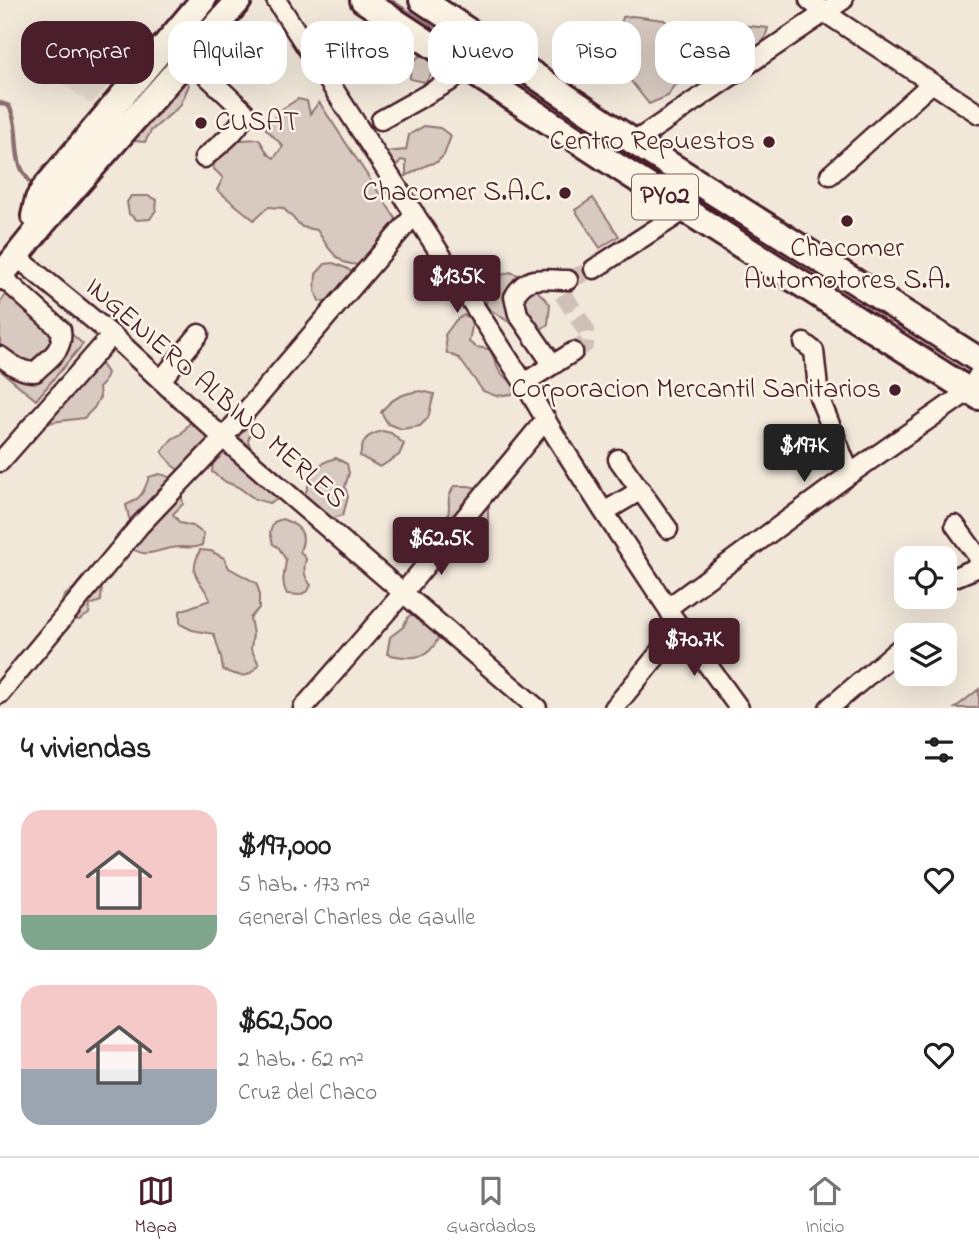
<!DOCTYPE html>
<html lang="es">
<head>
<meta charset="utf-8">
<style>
  :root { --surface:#fff; --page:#f6f6f6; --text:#222; --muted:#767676; --line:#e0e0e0; --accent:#4a1f2b }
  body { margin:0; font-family:"Indie Flower",sans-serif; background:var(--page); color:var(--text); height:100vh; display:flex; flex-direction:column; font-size:26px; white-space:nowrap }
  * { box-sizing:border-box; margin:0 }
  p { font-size:23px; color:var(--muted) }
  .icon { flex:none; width:38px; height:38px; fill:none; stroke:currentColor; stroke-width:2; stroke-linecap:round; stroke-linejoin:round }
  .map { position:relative; height:708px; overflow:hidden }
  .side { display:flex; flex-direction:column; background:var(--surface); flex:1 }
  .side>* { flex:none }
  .banner { position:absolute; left:21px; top:21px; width:938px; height:63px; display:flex; gap:14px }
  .tools { position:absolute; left:894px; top:546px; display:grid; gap:14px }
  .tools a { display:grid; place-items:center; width:63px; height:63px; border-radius:14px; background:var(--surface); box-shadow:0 7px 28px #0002; font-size:35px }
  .price { position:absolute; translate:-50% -60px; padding:0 16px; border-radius:7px; background:var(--accent); color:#fff; font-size:23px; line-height:46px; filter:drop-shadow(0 2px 4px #0008) }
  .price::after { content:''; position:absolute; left:50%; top:42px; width:21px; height:16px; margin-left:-10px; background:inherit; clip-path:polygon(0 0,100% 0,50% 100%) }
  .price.current { background:#222; color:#fff }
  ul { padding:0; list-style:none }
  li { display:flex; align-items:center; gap:21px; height:175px; padding:0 21px }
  li span { display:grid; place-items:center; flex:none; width:196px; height:140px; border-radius:21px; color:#555 }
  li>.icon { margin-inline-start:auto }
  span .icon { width:84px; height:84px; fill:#fffc; stroke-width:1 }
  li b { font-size:30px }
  h2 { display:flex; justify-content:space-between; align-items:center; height:84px; padding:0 21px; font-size:30px }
  .chip { padding:0 24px; border-radius:21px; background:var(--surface); box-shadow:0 7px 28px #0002; font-size:24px; line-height:63px }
  .chip.current { background:var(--accent); color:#fff }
  .tab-bar { display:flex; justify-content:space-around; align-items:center; height:98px; border-top:2px solid var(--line); background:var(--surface); font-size:19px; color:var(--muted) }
  .tab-bar a { display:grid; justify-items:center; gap:4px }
  .tab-bar .current { color:var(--accent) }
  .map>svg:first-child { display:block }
</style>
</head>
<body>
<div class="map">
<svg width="979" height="708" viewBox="0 0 979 708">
  <rect width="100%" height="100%" fill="#f1e8da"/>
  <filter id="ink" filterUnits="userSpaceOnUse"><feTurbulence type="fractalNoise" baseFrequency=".0143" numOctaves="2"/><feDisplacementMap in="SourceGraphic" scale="14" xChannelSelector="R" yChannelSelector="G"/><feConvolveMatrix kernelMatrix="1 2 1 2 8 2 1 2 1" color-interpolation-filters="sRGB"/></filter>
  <g filter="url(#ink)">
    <path fill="#e4d9cd" d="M81,21L130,62L91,104L39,66Z"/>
    <path fill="#d8cac0" stroke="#917476" stroke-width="2" d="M385,0H392L598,135V137L596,138Z
      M632,16L664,20L676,31L657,55L665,78L685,79L673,87L668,96L649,104L630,80C612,81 596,84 584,70L588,57L595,48L611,49L617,37L623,17Z
      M729,24L768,28C764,44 753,65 733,60C728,59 722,54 718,51L719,38Z
      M421,55L429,59C433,69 434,74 425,82L410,79C410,68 412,61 421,55Z
      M185,77L189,85L180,106L151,131L145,142L134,141L135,132Z
      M298,99L307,101L310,114L319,102L402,228C401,258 386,267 358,265C352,264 346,264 342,261C330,253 324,241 317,230L302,227L283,208L268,207L254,220L217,190L223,178L213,168L220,147L242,140L259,139L268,154L274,158L283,146L266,129L279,111Z
      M424,126L440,128L451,136L444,155L437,162L427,165L406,176V161L401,160L394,170L385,161V152L406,150L409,135Z
      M656,174H658L948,363L656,177Z
      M131,196H148L157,200L156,210L150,219L137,220L129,214L127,202Z
      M593,198L619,236L600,248L575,210Z
      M333,263L346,268L355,274L333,304L319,301L315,291L316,274L325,264Z
      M510,272L524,277L550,304L548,324L536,333L518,328L486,307L487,292L496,277Z
      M15,284L83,344L36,400L0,370V302Z
      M464,315L470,318L472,326L469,342L476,347L489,349C501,367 491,370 515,383V389L512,394L496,396L483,391L459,358L447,353L445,335L456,320Z
      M90,360L101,364L107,373L103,384L99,388L100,397L94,408L84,418L52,422L31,436L30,420L44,398Z
      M421,391L434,394L428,418L420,426L402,429L388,424L381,412C392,398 403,393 421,391Z
      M198,413L210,418L211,448L183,473L173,466L162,452L172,439L181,434Z
      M249,422L252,431L248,440L251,450L265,463L281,498L269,503L255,499L238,487L226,482L212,472L213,461L238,425Z
      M382,431L391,433L404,444L399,455L380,467L360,456C363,439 365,436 382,431Z
      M336,458L347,464L349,473L345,487L348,497L343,515L331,519L304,497C313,475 311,465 336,458Z
      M159,474C177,477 181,487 183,504L173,514L180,523L193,526L204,534L202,545C194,549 187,547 179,547C151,549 152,562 123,544L133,526L129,518L126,505C141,499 144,492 149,477Z
      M454,486H468L483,489L491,498L488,510V529L460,555L444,559L430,554C426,522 441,536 448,515C450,509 448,503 449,497C450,493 452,490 454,486Z
      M282,519C299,525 308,532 300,551L306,559C303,570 304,577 311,585L308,591L299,595L287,594C280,582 285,573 286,560L279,548L273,544L270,532L274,522Z
      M200,550L211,551L224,558L229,568L256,583L259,591V608L250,618L253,634L251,649L259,664C247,681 240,676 223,670L221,657L214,634L192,630L180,624V611L210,600C200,576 187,579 200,550Z
      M89,572L99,575L102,583L101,601L90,605L89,614L79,620L63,617L60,608L64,596L73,589L84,575Z
      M423,606L437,607L445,619C435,655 424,663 387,654L390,637L403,627L408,617Z
      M979,689V708H955Z"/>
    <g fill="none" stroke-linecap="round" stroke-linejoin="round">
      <path stroke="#8b6d6f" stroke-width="4.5" d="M0,103L9,106C19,125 14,146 20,165C22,171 26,176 29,181"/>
      <path stroke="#d0c0b7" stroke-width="18" stroke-dasharray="18 9" stroke-linecap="butt" d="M568,280L594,269
        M563,294L586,330L585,344L573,352"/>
      <defs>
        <path id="minor" d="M276,0L524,383L556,437L604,512L669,610L672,616L739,708
          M809,0L824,12L979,114
          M193,63L244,111C244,128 216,147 204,158
          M381,120L449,82L467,67
          M634,142L843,0
          M830,175L932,83
          M17,257L112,335L223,438L537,708
          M594,269L685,210
          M804,343L814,351L819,397L850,474
          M0,356C11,364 20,372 35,372C49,358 64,351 61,330L1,276
          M553,365L518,314L514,297C527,273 543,280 568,280
          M161,380L199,334
          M524,383L573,352
          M618,459L668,529
          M0,462L112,335
          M604,512L641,490
          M955,525L979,558
          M945,581L979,567
          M669,610L673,604L850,474L969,391L979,374
          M0,694L140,525L223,438L415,214
          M303,708L403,593L546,419
          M614,708L664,647L680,626
          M829,708L906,643"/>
        <path id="highway" d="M363,0L618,167L979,397
          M422,0L634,142L979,360
          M34,216L38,199L44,189L203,0
          M0,277L44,222L239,0"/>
      </defs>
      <use href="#minor" stroke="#4a1f2b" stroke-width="23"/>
      <use href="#highway" stroke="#4a1f2b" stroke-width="30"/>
      <use href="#minor" stroke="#fcf5e5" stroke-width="18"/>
      <use href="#highway" stroke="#fcf5e5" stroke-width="24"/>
    </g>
  </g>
  <g fill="#4a1f2b" stroke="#fcf5e5" stroke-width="2.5">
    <circle cx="201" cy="123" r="7"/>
    <circle cx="769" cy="142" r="7"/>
    <circle cx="565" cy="193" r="7"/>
    <circle cx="847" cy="221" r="7"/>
    <circle cx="895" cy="390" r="7"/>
  </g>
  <g text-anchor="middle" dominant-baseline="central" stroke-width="5" stroke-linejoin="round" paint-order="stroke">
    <rect fill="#fcf5e5" stroke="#7f5f63" stroke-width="2" x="632" y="174.5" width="66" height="45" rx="5"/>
    <g font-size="26" font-weight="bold" fill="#4a1f2b">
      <text x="665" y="197">PY02</text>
    </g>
    <g font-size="28" fill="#4a1f2b" stroke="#fcf5e5" text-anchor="end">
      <text x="215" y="123" text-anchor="start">CUSAT</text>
      <text x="755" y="142">Centro Repuestos</text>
      <text x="551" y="193">Chacomer S.A.C.</text>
      <text x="847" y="249" text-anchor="middle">Chacomer<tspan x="847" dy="32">Automotores S.A.</tspan></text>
      <text x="881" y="390">Corporacion Mercantil Sanitarios</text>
    </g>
    <g font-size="28" fill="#4a1f2b" stroke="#fcf5e5">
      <text transform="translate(215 394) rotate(41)">INGENIERO ALBINO MERLES</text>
    </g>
  </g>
</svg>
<div class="tools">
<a><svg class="icon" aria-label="locate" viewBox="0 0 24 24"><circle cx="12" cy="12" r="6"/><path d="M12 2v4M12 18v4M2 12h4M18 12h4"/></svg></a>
<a><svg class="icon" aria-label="layers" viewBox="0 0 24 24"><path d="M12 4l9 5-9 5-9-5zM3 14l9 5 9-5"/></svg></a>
</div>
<b class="price" style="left:457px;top:315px">$135K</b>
<b class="price current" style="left:804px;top:484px">$197K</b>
<b class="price" style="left:441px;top:577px">$62.5K</b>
<b class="price" style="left:694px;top:678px">$70.7K</b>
<div class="banner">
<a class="chip current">Comprar</a>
<a class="chip">Alquilar</a>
<a class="chip">Filtros</a>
<a class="chip">Nuevo</a>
<a class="chip">Piso</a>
<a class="chip">Casa</a>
</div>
</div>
<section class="side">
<h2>4 viviendas<svg class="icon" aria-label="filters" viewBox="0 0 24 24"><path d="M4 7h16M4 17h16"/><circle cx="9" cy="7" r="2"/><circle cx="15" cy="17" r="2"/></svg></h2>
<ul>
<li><span style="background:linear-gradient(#f6c9c9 75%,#7fa58c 0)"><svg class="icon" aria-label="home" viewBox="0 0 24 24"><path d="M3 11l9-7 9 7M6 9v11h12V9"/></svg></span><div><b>$197,000</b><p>5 hab. · 173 m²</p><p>General Charles de Gaulle</p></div><svg class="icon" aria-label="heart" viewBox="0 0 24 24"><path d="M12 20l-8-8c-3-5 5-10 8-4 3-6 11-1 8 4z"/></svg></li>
<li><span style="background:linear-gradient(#f6c9c9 60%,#9aa5b1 0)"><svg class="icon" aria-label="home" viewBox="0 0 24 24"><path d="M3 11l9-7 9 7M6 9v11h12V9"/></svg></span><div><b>$62,500</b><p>2 hab. · 62 m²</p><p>Cruz del Chaco</p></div><svg class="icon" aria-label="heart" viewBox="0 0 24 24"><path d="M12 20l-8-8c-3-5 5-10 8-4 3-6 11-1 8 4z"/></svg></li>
</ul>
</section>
<nav class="tab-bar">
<a class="current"><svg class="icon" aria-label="map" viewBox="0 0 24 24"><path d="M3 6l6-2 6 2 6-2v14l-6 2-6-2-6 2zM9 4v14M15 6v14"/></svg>Mapa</a>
<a><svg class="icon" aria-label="saved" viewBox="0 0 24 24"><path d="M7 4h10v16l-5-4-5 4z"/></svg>Guardados</a>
<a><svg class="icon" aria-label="home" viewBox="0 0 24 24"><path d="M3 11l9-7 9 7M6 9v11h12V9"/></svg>Inicio</a>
</nav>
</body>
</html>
